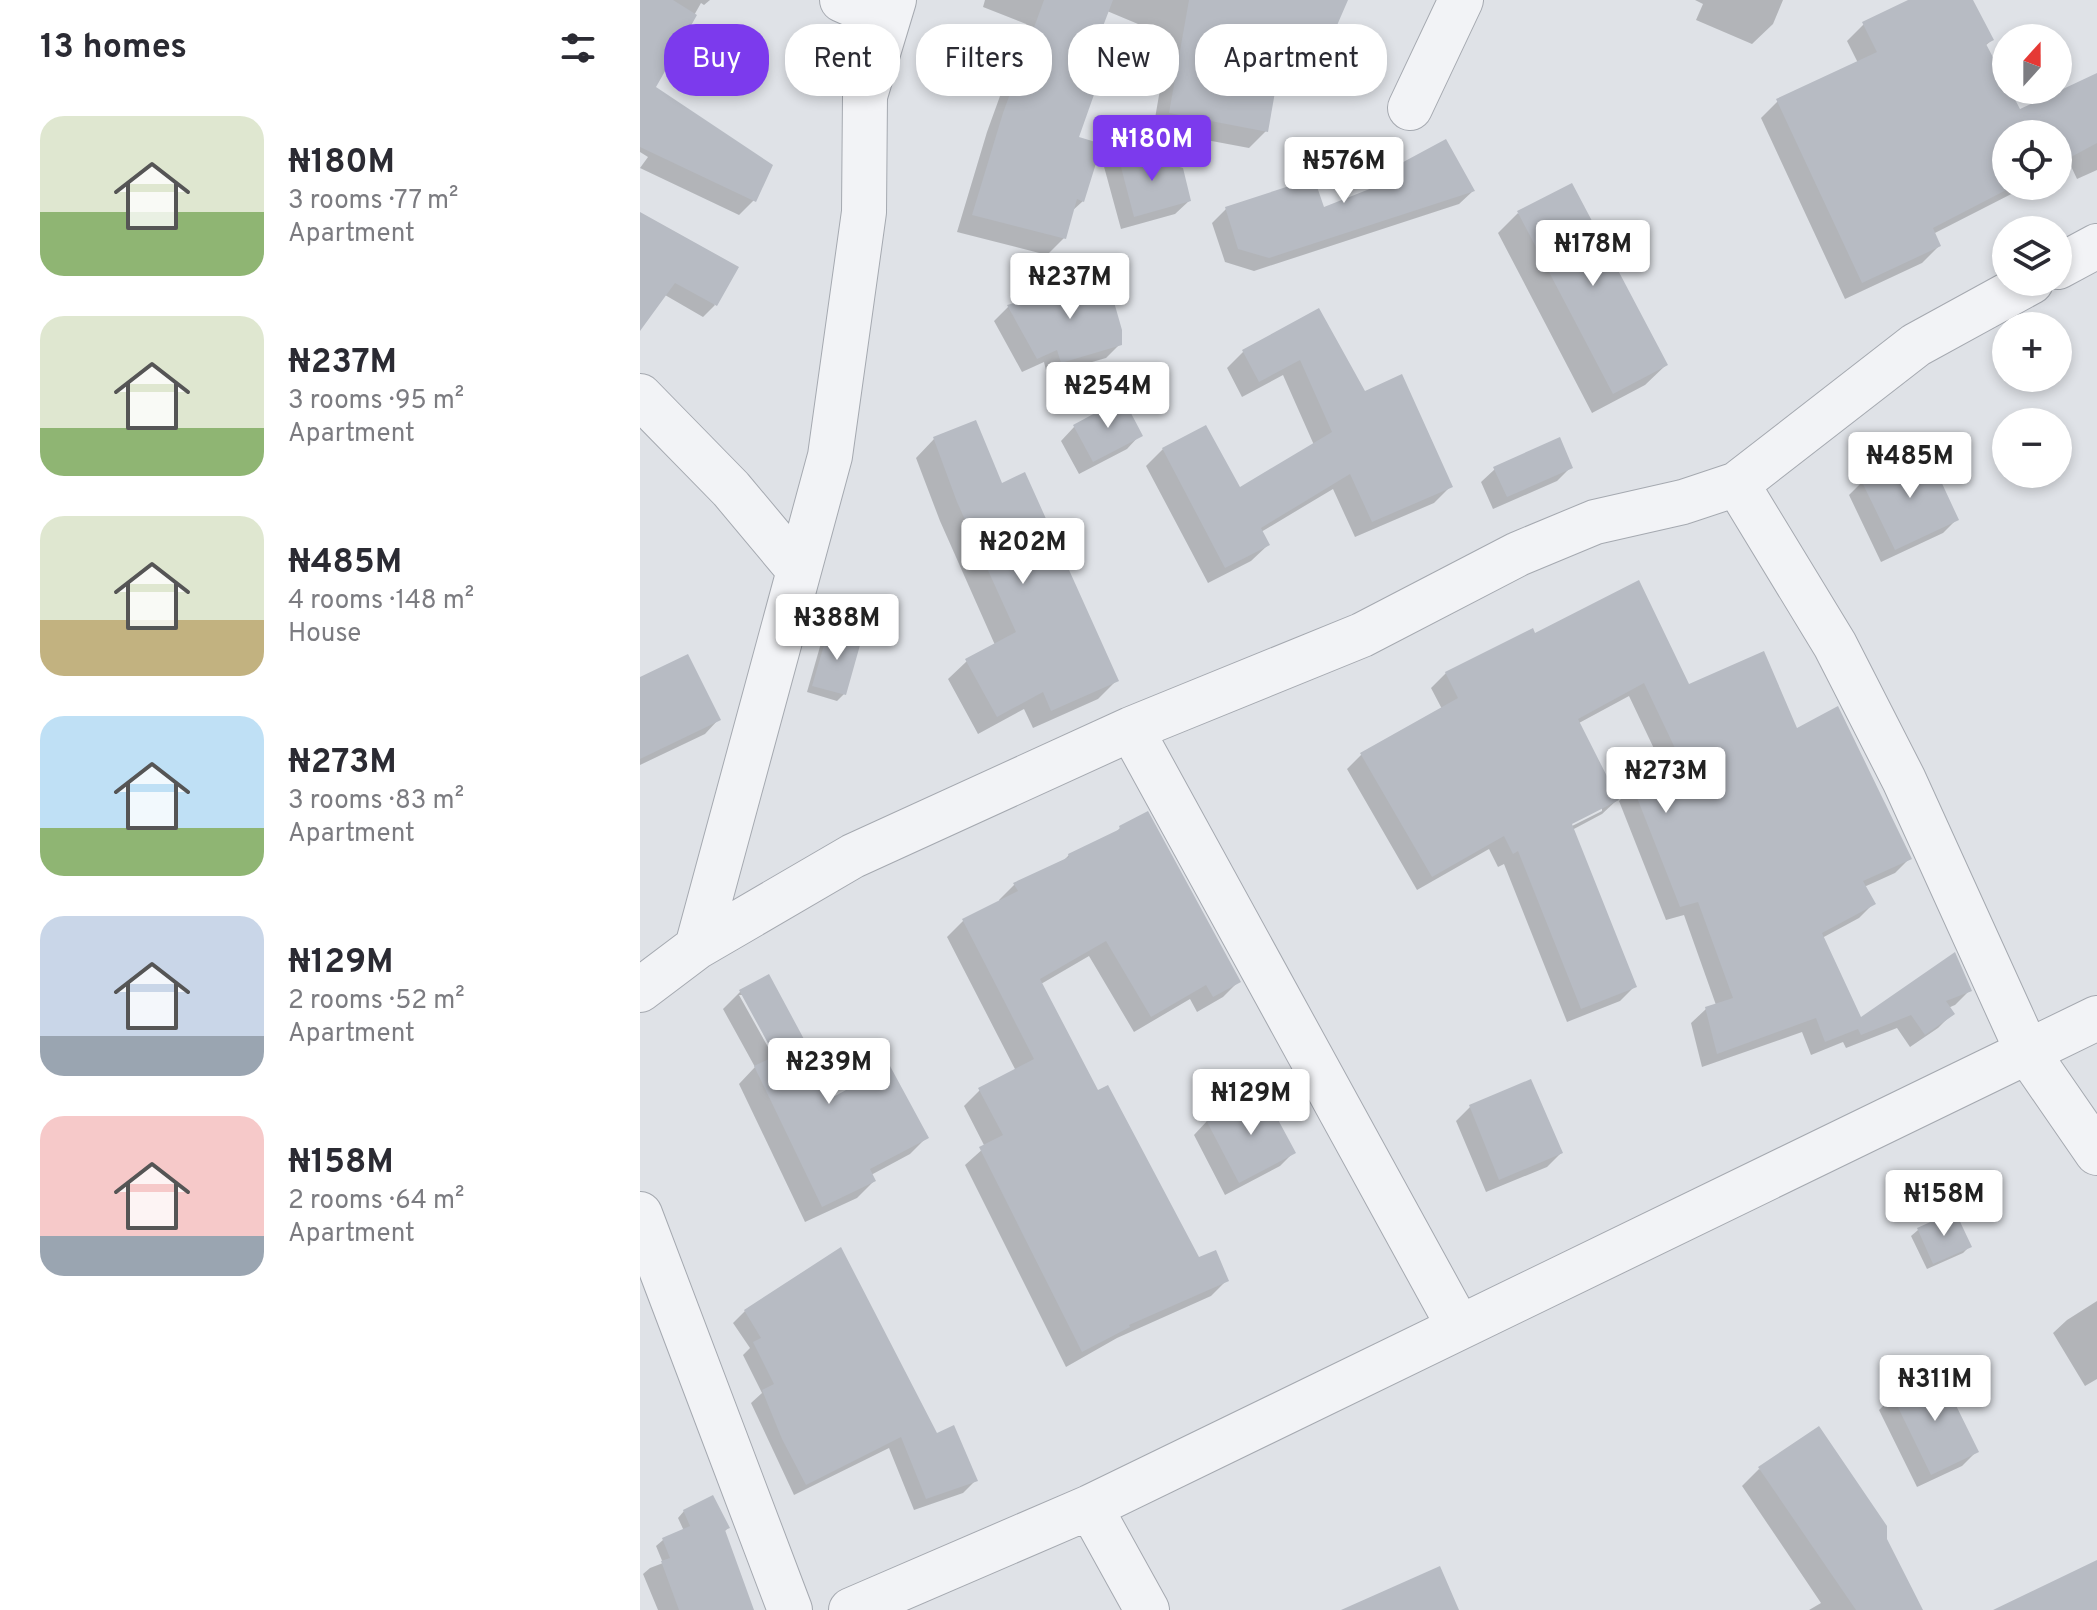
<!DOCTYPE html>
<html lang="en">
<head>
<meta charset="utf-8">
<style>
  :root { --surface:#fff; --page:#f7f7f7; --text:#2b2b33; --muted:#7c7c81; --accent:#7c3aed }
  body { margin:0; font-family:Overpass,sans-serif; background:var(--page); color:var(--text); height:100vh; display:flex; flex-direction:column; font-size:30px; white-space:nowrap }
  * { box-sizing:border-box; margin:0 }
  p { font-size:26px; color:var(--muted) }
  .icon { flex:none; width:44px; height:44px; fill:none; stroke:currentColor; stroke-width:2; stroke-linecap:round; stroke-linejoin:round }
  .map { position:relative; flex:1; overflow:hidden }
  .details { display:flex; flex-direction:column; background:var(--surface); width:640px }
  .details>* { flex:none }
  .banner { position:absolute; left:24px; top:24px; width:760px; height:72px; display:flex; gap:16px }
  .needle { width:52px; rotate:21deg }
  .fabs { position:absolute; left:1352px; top:24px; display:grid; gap:16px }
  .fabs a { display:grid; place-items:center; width:80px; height:80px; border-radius:50%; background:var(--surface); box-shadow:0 4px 12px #0003; font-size:40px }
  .price { position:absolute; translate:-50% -68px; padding:0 18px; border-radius:8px; background:#fff; color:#222; font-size:26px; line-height:52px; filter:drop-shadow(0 2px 4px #0008) }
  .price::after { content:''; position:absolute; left:50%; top:48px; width:24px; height:18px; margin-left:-12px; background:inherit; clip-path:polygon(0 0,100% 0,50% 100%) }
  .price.on { background:var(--accent); color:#fff }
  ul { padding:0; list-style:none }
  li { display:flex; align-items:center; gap:24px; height:200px; padding:0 40px }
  li span { display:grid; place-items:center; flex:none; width:224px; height:160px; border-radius:24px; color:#555 }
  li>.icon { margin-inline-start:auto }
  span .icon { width:96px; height:96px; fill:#fffc; stroke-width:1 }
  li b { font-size:34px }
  h2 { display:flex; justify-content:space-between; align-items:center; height:96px; padding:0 40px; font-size:34px }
  .tag { padding:0 28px; border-radius:32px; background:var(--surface); box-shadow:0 4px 12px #0003; font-size:28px; line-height:72px }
  .tag.on { background:var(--accent); color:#fff }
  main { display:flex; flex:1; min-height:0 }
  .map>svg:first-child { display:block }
</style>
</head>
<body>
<main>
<section class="details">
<h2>13 homes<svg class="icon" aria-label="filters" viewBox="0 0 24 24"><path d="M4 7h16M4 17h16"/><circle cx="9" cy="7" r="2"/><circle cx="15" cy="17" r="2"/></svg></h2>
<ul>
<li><span style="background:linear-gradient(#dfe7d0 60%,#8fb573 0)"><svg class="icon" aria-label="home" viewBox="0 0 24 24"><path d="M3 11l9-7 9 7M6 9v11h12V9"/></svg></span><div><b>₦180M</b><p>3 rooms · 77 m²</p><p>Apartment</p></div></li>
<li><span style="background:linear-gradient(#dfe7d0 70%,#8fb573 0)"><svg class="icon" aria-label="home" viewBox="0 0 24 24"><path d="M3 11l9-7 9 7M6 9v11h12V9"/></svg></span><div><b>₦237M</b><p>3 rooms · 95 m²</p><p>Apartment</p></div></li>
<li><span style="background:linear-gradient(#dfe7d0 65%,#c2b280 0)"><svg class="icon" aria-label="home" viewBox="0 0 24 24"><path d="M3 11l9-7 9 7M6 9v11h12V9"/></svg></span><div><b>₦485M</b><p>4 rooms · 148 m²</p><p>House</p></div></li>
<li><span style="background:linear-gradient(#bfe0f5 70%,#8fb573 0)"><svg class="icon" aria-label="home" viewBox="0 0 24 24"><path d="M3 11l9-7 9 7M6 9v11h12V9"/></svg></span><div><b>₦273M</b><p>3 rooms · 83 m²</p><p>Apartment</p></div></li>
<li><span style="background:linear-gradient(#c9d6e8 75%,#9aa5b1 0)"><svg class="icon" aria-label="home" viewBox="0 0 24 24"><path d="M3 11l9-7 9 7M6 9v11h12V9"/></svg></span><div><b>₦129M</b><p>2 rooms · 52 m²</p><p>Apartment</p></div></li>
<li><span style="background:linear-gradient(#f6c9c9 75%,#9aa5b1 0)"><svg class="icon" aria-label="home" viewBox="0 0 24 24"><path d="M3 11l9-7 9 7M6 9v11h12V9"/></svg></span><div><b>₦158M</b><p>2 rooms · 64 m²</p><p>Apartment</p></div></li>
</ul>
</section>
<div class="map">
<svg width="1457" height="1610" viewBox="0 0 1457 1610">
  <rect width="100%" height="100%" fill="#dfe2e7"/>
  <path fill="#0003" fill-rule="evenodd" d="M0,0H70L64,5L61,3L13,88L114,200L99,215L0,168L8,157L0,152Z
    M345,0H706L683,52L666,69L639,57L626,131L609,148L513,130L529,37L467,11L439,85L437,138L443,201L431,212L424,238L407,255L317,232L347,132L386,24L343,7Z
    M1055,0H1143L1133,24L1112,44L1056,20L1063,4Z
    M1280,0H1330L1352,40L1345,46L1379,111L1457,75V170L1437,179L1430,164L1418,170V134H1366V186H1387L1293,234L1299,246L1282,263L1205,299L1121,118L1138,101L1218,63L1207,41L1224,24Z
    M477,150L549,201L535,214L481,229L463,163Z
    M755,169L833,191L819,204L614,271L585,262L572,223L586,209L682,210L743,186L742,182Z
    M878,213L1026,365L1005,385L952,413L858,233Z
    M0,214L75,305L63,317L25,295L0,327Z
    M454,283L480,344L466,358L407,375L404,362L382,372L354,321L368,307Z
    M679,311L724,393L811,486L794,503L715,537L693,489L621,532L628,545L611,561L568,583L506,466L523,449L599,490L674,445L643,375L602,397L587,368L603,352Z
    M434,427L500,435L487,449L439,474L421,441Z
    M294,439L361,485L477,680L458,699L393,728L384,709L338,734L308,679L327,661L355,645L300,521L276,458Z
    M931,467L917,481L853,509L841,482L855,469Z
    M1223,481L1316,520L1303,533L1241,562L1209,495Z
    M189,630L204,694L197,701L167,692L183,636Z
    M895,636L1048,686L1156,730L1197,709L1270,858L1255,873L1224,887L1233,904L1219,918L1182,938L1220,1020L1330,990L1315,1005L1308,1008L1312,1014L1298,1028L1270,1047L1257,1028L1206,1048L1203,1042L1171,1055L1162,1032L1062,1067L1051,1023L1066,1009L1076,1005L1044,915L1026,920L979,801L993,787L1026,774L989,696L939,723L977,800L962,814L932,830L994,987L980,1001L927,1022L864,864L858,867L849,849L777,890L707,769L721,755L802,709L791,688L806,673ZM962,807V811L924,830L922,827Z
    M0,679L78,720L65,734L0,765Z
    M480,828L599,981L583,997L557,1012L550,999L494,1032L449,956L401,984L457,1093L558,1260L587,1280L571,1296L477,1338L426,1367L325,1165L345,1147L324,1106L340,1090L376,1071L307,937L323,921L360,903L359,900L375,884L422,862L429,855L474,834Z
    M128,977L194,1099L286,1138L270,1154L231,1175L234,1181L217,1198L165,1222L99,1084L115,1067L83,1009L100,992ZM99,995H103L141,1064L138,1065Z
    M890,1081L921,1153L907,1167L846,1192L816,1121L830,1107Z
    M567,1121L654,1152L640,1166L585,1195L554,1135Z
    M1278,1230L1330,1246L1323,1253L1287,1269L1271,1236Z
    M1457,1301V1379L1445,1386L1413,1333L1427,1320Z
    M105,1311L297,1436L335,1481L323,1493L274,1510L249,1448L154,1495L111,1403L122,1393L103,1355L110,1348L93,1323Z
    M1253,1396L1336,1452L1322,1466L1277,1487L1239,1410Z
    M1119,1469L1245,1540L1281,1610H1169L1181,1603L1102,1486Z
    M44,1511L88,1528L84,1532L112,1610H18L3,1574L10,1568L23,1563L16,1546L23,1540L44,1531L38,1518Z"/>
  <path fill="#b7bbc3" d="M0,0H33L57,15L16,87L133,165L116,202L0,147Z
    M404,0H473L441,84L456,89L439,137L462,144L444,202L437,199L426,239L332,215L363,113Z
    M549,0H708L685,53L645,35L628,132L529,113Z
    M1268,0H1333L1354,40L1346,44L1366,82V90H1370L1380,109L1457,73V143L1418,164V134H1366V186H1374L1293,228L1301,246L1222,283L1136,99L1237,52L1222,22Z
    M806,139L835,191L629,258L598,249L585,207L674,178L684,207L760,177L754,167Z
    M476,148L543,168L551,201L494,217Z
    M932,183L1028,365L973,394L877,211Z
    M0,212L99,267L77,306L35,283L0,331Z
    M454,281H468L482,330V345L421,363L417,350L397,359L367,305Z
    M679,308L725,391L762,374L813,487L732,522L710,474L621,528L630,545L585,568L522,448L566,425L600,487L692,432L660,360L619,382L602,350Z
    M483,398L503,436L453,462L433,425Z
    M336,420L362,483L385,472L479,681L411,711L403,692L357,717L325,659L376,632L317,502L293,437Z
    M920,437L933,468L867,497L853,467Z
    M1286,449L1319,520L1255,550L1221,480Z
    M999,580L1049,684L1124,651L1157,728L1198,706L1272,859L1223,881L1236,904L1182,933L1221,1017L1315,952L1332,991L1306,1001L1315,1014L1285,1035L1271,1015L1221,1035L1218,1029L1185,1042L1176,1018L1077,1054L1065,1007L1093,998L1058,902L1040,907L992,785L1043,765L1004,683L938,719L979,800L932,824L997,987L941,1009L878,851L873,854L864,836L792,877L720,753L818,698L805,672L893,628L895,633Z
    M189,628L222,638L206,695L172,686Z
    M48,654L81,720L0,759V677Z
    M508,811L601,982L573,997L566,985L511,1017L466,941L400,979L458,1090L468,1085L559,1257L576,1250L589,1281L489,1325L490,1327L442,1352L339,1147L363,1135L338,1088L394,1059L322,919L378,891L373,883L429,857L428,854L480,829L479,826Z
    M129,974L165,1041L168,1040L195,1096L250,1066L289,1138L230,1169L236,1181L182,1207L114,1066L135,1056L99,990Z
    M891,1079L923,1153L859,1180L829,1105Z
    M622,1090L656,1153L599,1183L566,1120Z
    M1315,1211L1332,1247L1293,1264L1277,1228Z
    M201,1247L297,1433L314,1425L338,1481L286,1499L261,1437L166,1485L142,1439L122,1390L134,1384L113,1342L121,1338L104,1310Z
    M1299,1371L1339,1452L1291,1475L1252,1395Z
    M1179,1426L1247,1526V1539L1283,1610H1216L1118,1467Z
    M73,1495L90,1528L85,1530L114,1610H39L21,1561L30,1558L22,1538L50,1526L43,1510Z
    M1457,1560V1610H1353Z
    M800,1566L819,1610H701Z"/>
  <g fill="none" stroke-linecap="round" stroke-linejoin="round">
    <defs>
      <path id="street" d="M202,0L247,20
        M770,108L821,0
        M1418,267L1457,246
        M0,396L91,489L157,568
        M1097,484L1195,645L1264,780L1388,1053L1457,1153
        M491,729L819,1327
        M57,947L190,456L224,212L225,96L254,0
        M0,990L57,947L213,856L491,729L722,635L878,554L955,522L1043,502L1097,484L1276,345L1391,282
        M0,1214L150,1610
        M450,1507L507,1610
        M211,1610L450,1507L1457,1018"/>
    </defs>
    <use href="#street" stroke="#a5a9b0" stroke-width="46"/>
    <use href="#street" stroke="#f2f3f6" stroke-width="44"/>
  </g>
</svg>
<div class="fabs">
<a><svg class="needle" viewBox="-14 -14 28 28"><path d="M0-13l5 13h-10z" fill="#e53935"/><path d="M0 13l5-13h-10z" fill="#7c7c81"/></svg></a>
<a><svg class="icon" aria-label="locate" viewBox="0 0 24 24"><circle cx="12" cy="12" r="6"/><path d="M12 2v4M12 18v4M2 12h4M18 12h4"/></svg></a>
<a><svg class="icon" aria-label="layers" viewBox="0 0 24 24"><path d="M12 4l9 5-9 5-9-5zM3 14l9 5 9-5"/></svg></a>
<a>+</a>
<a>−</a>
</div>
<b class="price on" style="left:512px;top:183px">₦180M</b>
<b class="price" style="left:704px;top:205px">₦576M</b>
<b class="price" style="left:953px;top:288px">₦178M</b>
<b class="price" style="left:430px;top:321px">₦237M</b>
<b class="price" style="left:468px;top:430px">₦254M</b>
<b class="price" style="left:1270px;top:500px">₦485M</b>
<b class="price" style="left:383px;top:586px">₦202M</b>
<b class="price" style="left:197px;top:662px">₦388M</b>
<b class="price" style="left:1026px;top:815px">₦273M</b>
<b class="price" style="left:189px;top:1106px">₦239M</b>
<b class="price" style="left:611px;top:1137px">₦129M</b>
<b class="price" style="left:1304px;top:1238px">₦158M</b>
<b class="price" style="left:1295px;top:1423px">₦311M</b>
<div class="banner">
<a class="tag on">Buy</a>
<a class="tag">Rent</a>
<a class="tag">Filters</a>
<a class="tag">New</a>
<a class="tag">Apartment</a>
</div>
</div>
</main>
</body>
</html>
